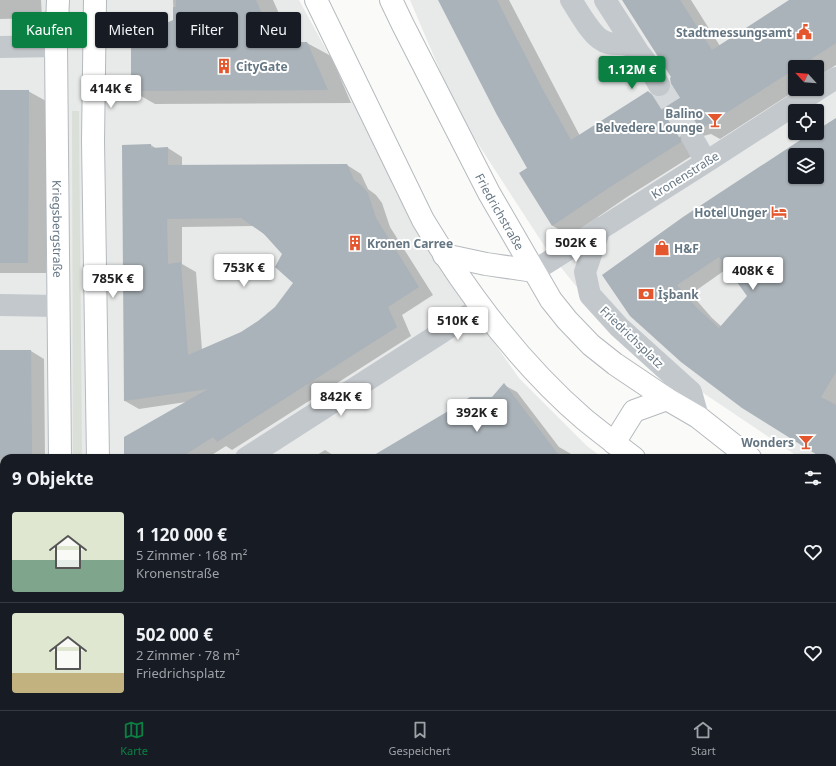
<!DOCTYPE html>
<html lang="de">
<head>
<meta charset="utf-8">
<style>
  :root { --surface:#171b24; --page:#20242c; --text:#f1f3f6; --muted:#9ea1a6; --line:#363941; --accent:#0b8043 }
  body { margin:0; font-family:"Noto Sans",sans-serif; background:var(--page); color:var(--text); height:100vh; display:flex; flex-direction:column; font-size:15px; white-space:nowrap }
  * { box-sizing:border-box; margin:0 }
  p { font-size:13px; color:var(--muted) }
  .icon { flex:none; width:22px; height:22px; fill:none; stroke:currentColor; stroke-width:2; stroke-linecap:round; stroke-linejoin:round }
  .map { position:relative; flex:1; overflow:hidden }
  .sheet { position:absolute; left:0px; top:454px; width:836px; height:256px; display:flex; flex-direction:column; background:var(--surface); border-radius:12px 12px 0 0; box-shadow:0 1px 3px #0004 }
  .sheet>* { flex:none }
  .hud { position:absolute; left:12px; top:12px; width:400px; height:36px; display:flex; gap:8px }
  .needle { width:26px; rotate:296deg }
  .buttons { position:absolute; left:788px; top:60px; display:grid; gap:8px }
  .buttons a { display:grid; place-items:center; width:36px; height:36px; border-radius:4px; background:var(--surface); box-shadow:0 1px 3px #0004; font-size:20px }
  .price { position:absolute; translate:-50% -34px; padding:0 9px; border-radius:4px; background:#fff; color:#222; font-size:13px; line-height:26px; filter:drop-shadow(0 1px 2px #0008) }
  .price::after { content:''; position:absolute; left:50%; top:24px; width:12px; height:9px; margin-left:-6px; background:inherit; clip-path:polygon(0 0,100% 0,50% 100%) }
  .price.current { background:var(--accent); color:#fff }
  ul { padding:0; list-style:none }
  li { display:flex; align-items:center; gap:12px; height:100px; padding:0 12px }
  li+li { border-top:1px solid var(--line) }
  li span { display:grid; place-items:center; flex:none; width:112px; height:80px; border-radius:4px; color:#555 }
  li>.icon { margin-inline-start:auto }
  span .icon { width:48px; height:48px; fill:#fffc; stroke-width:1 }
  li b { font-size:17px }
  h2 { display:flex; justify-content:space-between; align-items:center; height:48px; padding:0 12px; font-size:17px }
  .tag { padding:0 14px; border-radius:4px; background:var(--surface); box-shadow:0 1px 3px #0004; font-size:14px; line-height:36px }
  .tag.current { background:var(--accent); color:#fff }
  .menu { display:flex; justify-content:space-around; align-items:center; height:56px; border-top:1px solid var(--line); background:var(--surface); font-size:11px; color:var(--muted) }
  .menu a { display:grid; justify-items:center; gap:2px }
  .menu .current { color:var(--accent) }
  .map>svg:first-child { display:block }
</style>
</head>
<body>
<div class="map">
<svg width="836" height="710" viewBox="0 0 836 710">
  <rect width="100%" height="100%" fill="#fafaf8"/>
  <path fill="#e8e9e9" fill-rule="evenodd" d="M0,0H299L347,88L431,254L519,378L587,446L603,458H4V706H45V710H0Z
    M410,0H836V482L832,479V458H800L645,354L576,286L547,250L458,113ZM795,67H817V89H795ZM795,111H817V133H795ZM795,155H817V177H795Z
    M832,601L836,604V710H523V706H832Z
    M132,706H497V710H132Z"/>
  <path fill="#dadfd7" d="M72,111H79L82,458H73Z"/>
  <path fill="#0003" fill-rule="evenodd" d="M0,0H41L42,18L0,19Z
    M173,0H273L292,43H307L331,56L351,103L155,104L132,91L174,20Z
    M439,0H509L580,136L648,92L659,98L665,97L671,92L673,78L623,0H691L720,46L791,0H836V65L817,77V67H795V89H798L720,139L711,134L703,136L698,152L627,197L570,236L553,226L521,173L528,169Z
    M0,91H28L46,101V273H0Z
    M836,120V465L832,462V458H825L631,315L815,133H817V132ZM795,155H817V177H795ZM728,268L749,297L722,327L712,318L691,294Z
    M151,145L157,149L168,148L182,157V166L347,165L361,174L368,189L376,195L382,203L390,227L433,295L402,315L411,336L232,450L226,446L207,458H125L186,402L139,409L125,401ZM255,226L272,241L283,254L294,283L281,301L269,314L242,332L202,350L196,272L182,264V227Z
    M0,351H31L44,359L45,458H4V494L0,492Z
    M504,385L517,392L559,447L573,455L574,458H371L492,398Z
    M325,450L338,458H312Z
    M0,494H4V560H0Z
    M0,605H4V706H41V710H0Z
    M832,648L836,650V691L832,698Z
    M134,706H484V710H134Z
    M585,706H651V710H584Z
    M747,706H827L824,710H744Z"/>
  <path fill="#aab3b9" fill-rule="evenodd" d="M176,0H256L274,42H307L328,90L131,91V39L173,20V7H176Z
    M438,0H497L543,90L571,140L648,91L653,96L659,97L665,96L670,91L671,85L670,78L671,77L622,0H680L712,50L789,0H836V43L799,67H795V69L701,129L698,126L693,125L686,126L681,131L680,136L681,142L610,187L552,226L519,173L527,168L497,115Z
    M0,90H29L28,263H0Z
    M836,118V372L821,397L836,405V466L832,464V458H822L742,408L681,362L630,316L602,275L683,217L811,133H817V130ZM795,155H817V177H795ZM719,257L747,296L719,328L697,308L677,285Z
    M151,144V148L168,147V165L347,164L354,180L361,185L368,193L376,218L419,287L388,307L397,327L217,442L213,437L180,458H124V437L208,389L124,401L122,145ZM241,218L264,234L282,254L275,267L293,283L275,307L258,321L241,332L188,355L181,262L168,264L167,219Z
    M0,350H31L32,458H0Z
    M504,383L561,458H369L450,410L470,397H492Z"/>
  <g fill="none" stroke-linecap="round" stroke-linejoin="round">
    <path stroke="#d5d9db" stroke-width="22" stroke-dasharray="22 11" stroke-linecap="butt" d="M659,85L692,137"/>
    <defs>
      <g id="major">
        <path id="s1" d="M58,0L56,46L60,458"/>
        <path d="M95,0L93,141L98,458"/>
        <path d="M316,0L423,220C467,293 519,363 584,419C600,432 617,445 634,458"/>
        <path id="s2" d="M391,0L403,25L489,193L551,300L567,320L591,345L615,364L667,399L698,417L750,458"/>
        <path d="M444,255L486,264L534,271"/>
        <path d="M614,443L634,411L667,399"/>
        <path d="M832,509L836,511"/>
        <path d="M832,581L836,583"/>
        <path d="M62,706V710"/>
        <path d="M106,706V710"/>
      </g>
    </defs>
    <use href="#major" stroke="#b5babe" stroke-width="24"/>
    <path stroke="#c3c8cc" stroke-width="22" d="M571,0C579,12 589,31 600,39C609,46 617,43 627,45C641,48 652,73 659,85
      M605,0L639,53
      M0,47L56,46
      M692,137L706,162
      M600,228L585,272L590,295L619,327L691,392L698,417
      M534,271L706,162L836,78
      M0,305L58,306
      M246,458L481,307
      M0,580H4
      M511,710L512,706"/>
    <use href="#major" stroke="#fff" stroke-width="22"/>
  </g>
  <defs>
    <symbol id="civic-bare" viewBox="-9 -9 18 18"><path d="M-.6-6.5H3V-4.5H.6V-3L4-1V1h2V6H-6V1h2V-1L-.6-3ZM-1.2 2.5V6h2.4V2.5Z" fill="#e4572e" stroke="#fff" stroke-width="2.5" paint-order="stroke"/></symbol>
    <symbol id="building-bare" viewBox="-9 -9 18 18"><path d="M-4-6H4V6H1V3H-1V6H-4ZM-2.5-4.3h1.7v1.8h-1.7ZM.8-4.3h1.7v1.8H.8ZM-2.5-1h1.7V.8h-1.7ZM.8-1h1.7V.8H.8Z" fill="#e4572e" stroke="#fff" stroke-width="2.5" paint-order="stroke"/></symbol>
    <symbol id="bar-bare" viewBox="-9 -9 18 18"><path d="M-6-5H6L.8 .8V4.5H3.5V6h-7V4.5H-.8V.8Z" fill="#e4572e" stroke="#fff" stroke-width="2.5" paint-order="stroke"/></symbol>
    <symbol id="hotel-bare" viewBox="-9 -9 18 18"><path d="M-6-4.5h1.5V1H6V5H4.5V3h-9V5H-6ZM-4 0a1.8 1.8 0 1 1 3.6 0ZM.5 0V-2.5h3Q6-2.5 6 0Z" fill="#e4572e" stroke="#fff" stroke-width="2.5" paint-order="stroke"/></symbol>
    <symbol id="shop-bare" viewBox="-9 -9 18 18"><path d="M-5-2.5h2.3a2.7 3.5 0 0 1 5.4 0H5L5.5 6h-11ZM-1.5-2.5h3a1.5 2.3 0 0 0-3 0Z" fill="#e4572e" stroke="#fff" stroke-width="2.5" paint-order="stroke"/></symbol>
    <symbol id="bank-bare" viewBox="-9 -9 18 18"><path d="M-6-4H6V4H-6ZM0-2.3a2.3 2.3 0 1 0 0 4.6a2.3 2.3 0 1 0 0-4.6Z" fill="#e4572e" stroke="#fff" stroke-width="2.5" paint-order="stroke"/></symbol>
  </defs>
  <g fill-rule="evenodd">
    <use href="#civic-bare" x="793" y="21" width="22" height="22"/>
    <use href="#building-bare" x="213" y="55" width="22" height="22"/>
    <use href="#bar-bare" x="704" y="109" width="22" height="22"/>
    <use href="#hotel-bare" x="768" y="201" width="22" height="22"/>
    <use href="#building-bare" x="344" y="232" width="22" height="22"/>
    <use href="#shop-bare" x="651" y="237" width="22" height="22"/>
    <use href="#bank-bare" x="635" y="283" width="22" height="22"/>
    <use href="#bar-bare" x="795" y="431" width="22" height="22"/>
  </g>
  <g text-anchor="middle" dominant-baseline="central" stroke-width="4" stroke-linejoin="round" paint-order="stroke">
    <g font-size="12" font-weight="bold" fill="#657683" stroke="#fff" text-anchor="end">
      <text x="792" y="32">Stadtmessungsamt</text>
      <text x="236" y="66" text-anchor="start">CityGate</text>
      <text x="703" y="113">Balino<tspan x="703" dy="14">Belvedere Lounge</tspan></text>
      <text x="767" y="212">Hotel Unger</text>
      <text x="367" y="243" text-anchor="start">Kronen Carree</text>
      <text x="674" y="248" text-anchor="start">H&amp;F</text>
      <text x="658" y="294" text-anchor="start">İşbank</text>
      <text x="794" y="442">Wonders</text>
    </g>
    <g font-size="12" fill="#657683" stroke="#fff">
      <text transform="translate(685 175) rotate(-32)">Kronenstraße</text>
      <text stroke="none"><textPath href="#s2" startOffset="238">Friedrichstraße</textPath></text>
      <text stroke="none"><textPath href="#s1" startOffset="229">Kriegsbergstraße</textPath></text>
      <text transform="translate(632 337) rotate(44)">Friedrichsplatz</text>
    </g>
  </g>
</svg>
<div class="buttons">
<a><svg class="needle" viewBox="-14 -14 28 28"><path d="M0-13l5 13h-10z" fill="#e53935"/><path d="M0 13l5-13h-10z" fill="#9ea1a6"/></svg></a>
<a><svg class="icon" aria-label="locate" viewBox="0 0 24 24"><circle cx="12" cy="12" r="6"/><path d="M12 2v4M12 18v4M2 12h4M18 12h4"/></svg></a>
<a><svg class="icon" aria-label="layers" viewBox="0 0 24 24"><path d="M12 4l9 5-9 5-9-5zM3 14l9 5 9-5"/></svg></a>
</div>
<b class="price current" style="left:632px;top:90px">1.12M €</b>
<b class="price" style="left:111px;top:109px">414K €</b>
<b class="price" style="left:576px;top:263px">502K €</b>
<b class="price" style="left:244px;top:288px">753K €</b>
<b class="price" style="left:753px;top:291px">408K €</b>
<b class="price" style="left:113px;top:299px">785K €</b>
<b class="price" style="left:458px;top:341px">510K €</b>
<b class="price" style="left:341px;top:417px">842K €</b>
<b class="price" style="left:477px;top:433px">392K €</b>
<div class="hud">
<a class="tag current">Kaufen</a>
<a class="tag">Mieten</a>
<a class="tag">Filter</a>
<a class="tag">Neu</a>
</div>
<section class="sheet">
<h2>9 Objekte<svg class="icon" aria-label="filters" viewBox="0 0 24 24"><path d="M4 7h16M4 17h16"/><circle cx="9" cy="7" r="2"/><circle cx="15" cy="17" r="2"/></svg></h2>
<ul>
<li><span style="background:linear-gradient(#dfe7d0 60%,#7fa58c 0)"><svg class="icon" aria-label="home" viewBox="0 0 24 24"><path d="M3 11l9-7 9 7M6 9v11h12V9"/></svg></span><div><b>1 120 000 €</b><p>5 Zimmer · 168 m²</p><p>Kronenstraße</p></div><svg class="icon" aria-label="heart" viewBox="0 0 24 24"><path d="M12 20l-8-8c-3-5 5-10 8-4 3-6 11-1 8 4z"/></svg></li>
<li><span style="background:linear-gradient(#dfe7d0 75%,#c2b280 0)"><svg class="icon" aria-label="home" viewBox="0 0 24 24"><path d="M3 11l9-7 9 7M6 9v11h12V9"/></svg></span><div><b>502 000 €</b><p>2 Zimmer · 78 m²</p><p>Friedrichsplatz</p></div><svg class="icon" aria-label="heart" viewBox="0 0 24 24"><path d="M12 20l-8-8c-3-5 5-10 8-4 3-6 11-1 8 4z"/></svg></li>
</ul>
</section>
</div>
<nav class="menu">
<a class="current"><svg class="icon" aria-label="map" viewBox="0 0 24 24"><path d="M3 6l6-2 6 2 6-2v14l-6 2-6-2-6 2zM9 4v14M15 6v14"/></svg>Karte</a>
<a><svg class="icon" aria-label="saved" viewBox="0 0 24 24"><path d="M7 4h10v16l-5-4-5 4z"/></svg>Gespeichert</a>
<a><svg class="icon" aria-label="home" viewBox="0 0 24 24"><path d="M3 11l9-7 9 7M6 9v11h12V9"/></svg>Start</a>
</nav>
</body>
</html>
